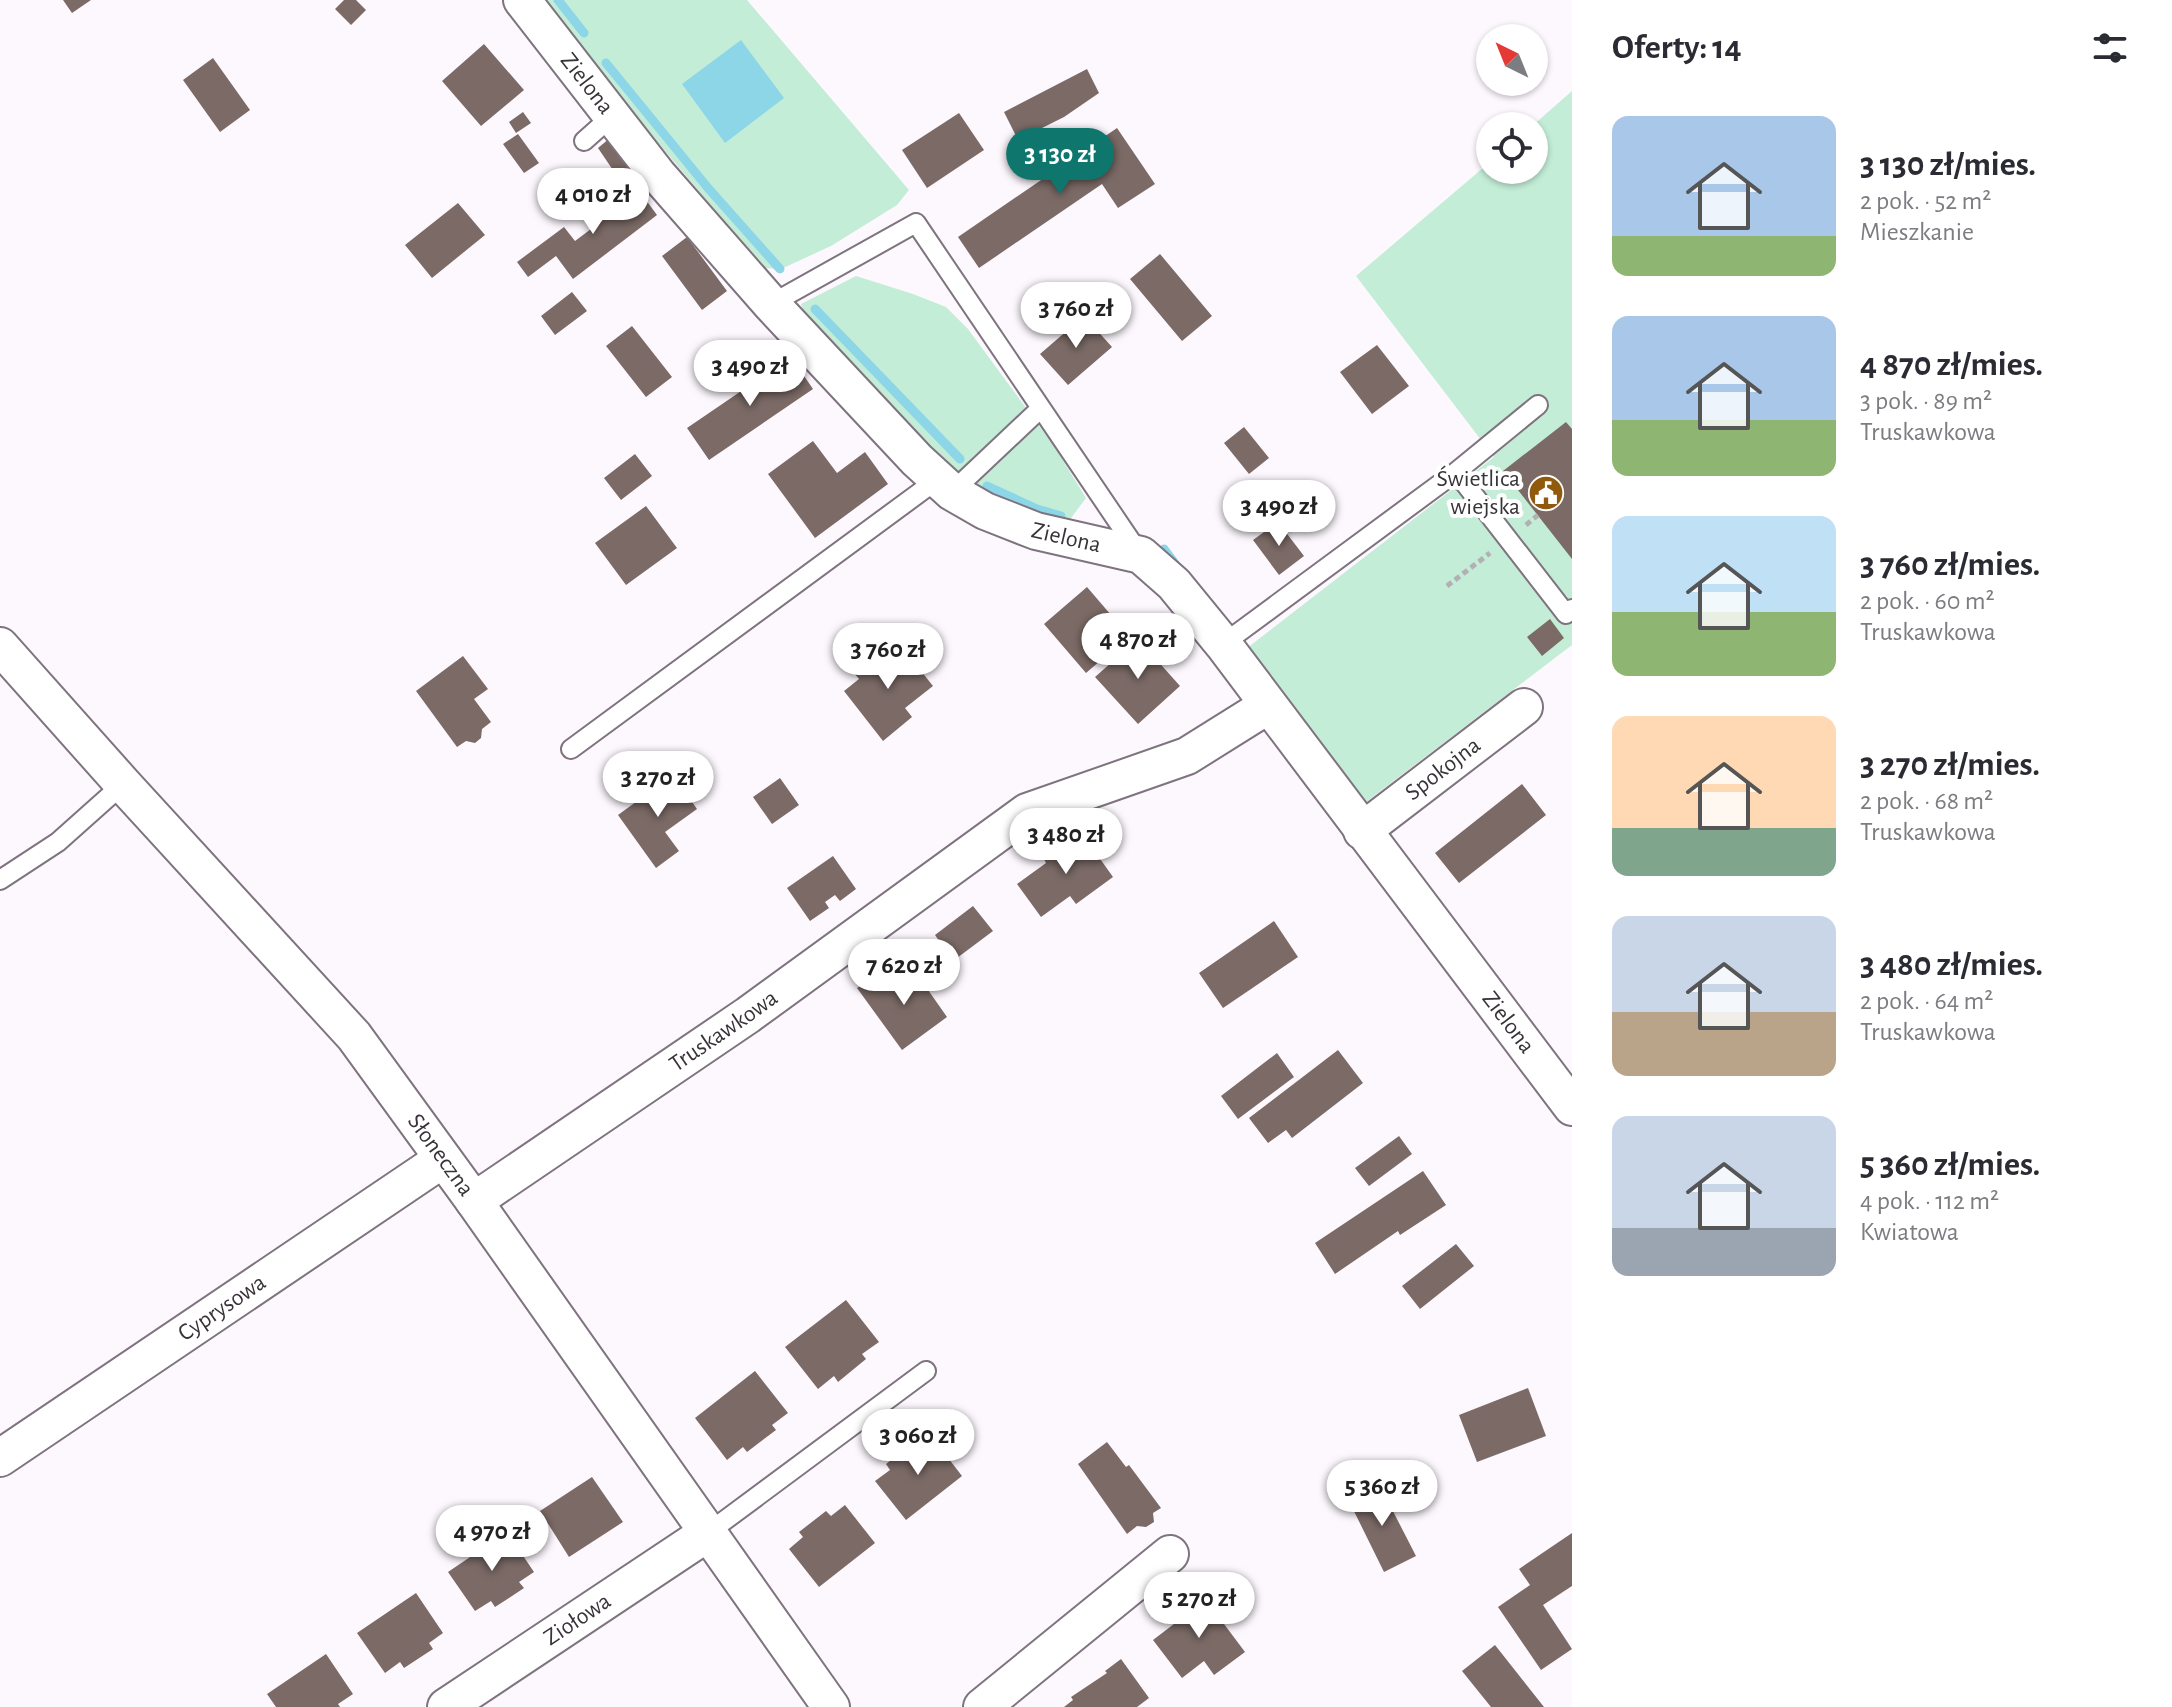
<!DOCTYPE html>
<html lang="pl">
<head>
<meta charset="utf-8">
<style>
  :root { --surface:#fff; --page:#f7f7f7; --text:#2b2b33; --muted:#7c7c81; --accent:#0f766e }
  body { margin:0; font-family:"Alegreya Sans",sans-serif; background:var(--page); color:var(--text); height:100vh; display:flex; flex-direction:column; font-size:30px; white-space:nowrap }
  * { box-sizing:border-box; margin:0 }
  p { font-size:26px; color:var(--muted) }
  .icon { flex:none; width:44px; height:44px; fill:none; stroke:currentColor; stroke-width:2; stroke-linecap:round; stroke-linejoin:round }
  .map { position:relative; flex:1; overflow:hidden }
  .panel { display:flex; flex-direction:column; background:var(--surface); width:600px }
  .panel>* { flex:none }
  .needle { width:52px; rotate:317deg }
  .controls { position:absolute; left:1476px; top:24px; display:grid; gap:16px }
  .controls a { display:grid; place-items:center; width:72px; height:72px; border-radius:50%; background:var(--surface); box-shadow:0 2px 6px #0004; font-size:40px }
  .price { position:absolute; translate:-50% -68px; padding:0 18px; border-radius:28px; background:#fff; color:#222; font-size:26px; line-height:52px; filter:drop-shadow(0 2px 4px #0008) }
  .price::after { content:''; position:absolute; left:50%; top:48px; width:24px; height:18px; margin-left:-12px; background:inherit; clip-path:polygon(0 0,100% 0,50% 100%) }
  .price.on { background:var(--accent); color:#fff }
  ul { padding:0; list-style:none }
  li { display:flex; align-items:center; gap:24px; height:200px; padding:0 40px }
  li span { display:grid; place-items:center; flex:none; width:224px; height:160px; border-radius:16px; color:#555 }
  li>.icon { margin-inline-start:auto }
  span .icon { width:96px; height:96px; fill:#fffc; stroke-width:1 }
  li b { font-size:34px }
  h2 { display:flex; justify-content:space-between; align-items:center; height:96px; padding:0 40px; font-size:34px }
  main { display:flex; flex:1; min-height:0 }
  .map>svg:first-child { display:block }
</style>
</head>
<body>
<main>
<div class="map">
<svg width="1572" height="1707" viewBox="0 0 1572 1707">
  <rect width="100%" height="100%" fill="#fdf8fe"/>
  <path fill="#c3edd7" d="M544,0H747L909,190L897,205L831,246L781,269L764,268L578,48Z
    M1572,91V645L1362,805L1247,648L1494,457L1356,276L1490,162V170H1534V126H1532Z
    M856,276L913,294L946,307L968,329L1054,446L1086,498L1068,522H1056L983,494L938,457L803,312L801,304Z"/>
  <path fill="#8dd6e8" d="M741,40L784,98L725,143L682,84Z"/>
  <g fill="none" stroke-linecap="round" stroke-linejoin="round">
    <path stroke="#8dd6e8" stroke-width="9" d="M558,0L584,33
      M606,63L708,188L780,269
      M815,309L960,459
      M987,486L1037,509L1061,516
      M1164,549L1176,565"/>
  </g>
  <path fill="#7b6a66" d="M63,0H91L72,13Z
    M344,0H356L366,10L351,25L335,9Z
    M484,44L524,90L481,126L442,81Z
    M213,58L250,110L220,132L183,80Z
    M1087,69L1099,93L1064,117L1018,140L1004,112Z
    M523,112L531,123L516,133L509,122Z
    M959,113L984,150L927,188L902,150Z
    M1117,128L1155,184L1118,208L1102,184L979,268L958,237Z
    M518,134L539,163L524,173L503,144Z
    M610,138L636,171L621,182L598,148Z
    M613,186L625,203L640,192L657,215L573,279L556,256L528,277L517,262L564,227L575,241L607,217L594,201Z
    M458,203L485,235L432,278L405,245Z
    M687,237L727,291L702,310L662,256Z
    M1160,254L1212,316L1182,341L1130,279Z
    M572,292L587,311L555,335L541,316Z
    M1084,316L1112,347L1068,385L1040,354Z
    M632,326L672,377L646,397L606,346Z
    M1377,345L1409,386L1372,414L1340,372Z
    M791,357L813,389L709,460L687,428Z
    M1566,422L1572,429V559L1503,471Z
    M1244,427L1269,458L1249,474L1224,443Z
    M813,441L837,473L865,452L888,484L815,538L768,474Z
    M635,454L652,476L621,500L604,478Z
    M646,506L677,548L626,585L595,543Z
    M1278,522L1304,556L1279,575L1253,540Z
    M1087,587L1129,636L1086,673L1044,624Z
    M1550,619L1564,638L1542,656L1527,637Z
    M1138,639L1180,686L1138,724L1095,677Z
    M901,646L933,686L905,708L912,717L883,741L844,691L859,679L854,673L875,656L880,663Z
    M463,656L488,689L474,699L491,722L482,729L481,738L475,743L466,741L457,747L416,691Z
    M673,775L697,809L665,832L679,851L656,868L618,815Z
    M780,778L799,805L772,824L753,797Z
    M1522,784L1546,815L1459,883L1435,853Z
    M1081,832L1113,877L1076,904L1070,896L1041,917L1017,884L1046,863L1044,859Z
    M833,856L856,889L840,901L835,895L825,902L829,908L810,921L787,888Z
    M973,906L993,931L953,961L935,935Z
    M1274,921L1298,957L1223,1008L1199,973Z
    M912,967L947,1017L902,1050L857,988L874,976L883,988Z
    M1338,1050L1363,1083L1292,1138L1286,1130L1268,1143L1249,1118Z
    M1277,1053L1294,1077L1238,1119L1221,1096Z
    M1399,1136L1412,1154L1369,1186L1355,1168Z
    M1423,1171L1446,1205L1400,1235L1398,1231L1335,1274L1315,1243Z
    M1456,1244L1474,1266L1420,1309L1402,1286Z
    M846,1300L879,1342L862,1354L866,1359L838,1382L834,1376L818,1389L785,1347Z
    M755,1371L788,1413L772,1425L776,1430L747,1452L743,1447L727,1460L695,1418Z
    M1528,1388L1546,1436L1477,1462L1459,1415Z
    M932,1437L962,1476L906,1520L875,1481L890,1470L886,1464L913,1443L917,1448Z
    M1107,1442L1126,1467L1129,1465L1161,1508L1153,1513L1154,1522L1146,1527L1137,1526L1127,1534L1078,1464Z
    M592,1477L623,1522L569,1557L540,1511Z
    M1379,1484L1416,1556L1384,1572L1348,1499Z
    M845,1505L875,1543L819,1587L789,1549L803,1537L799,1532L826,1511L831,1516Z
    M507,1532L534,1572L519,1582L524,1588L509,1598L495,1607L491,1601L475,1611L448,1572Z
    M1572,1533V1586L1543,1605L1572,1649L1541,1670L1498,1607L1530,1585L1519,1569Z
    M1200,1592L1245,1652L1214,1675L1204,1661L1182,1678L1153,1640L1191,1611L1185,1603Z
    M416,1593L443,1633L429,1643L433,1649L404,1668L400,1662L385,1673L357,1633Z
    M1495,1645L1544,1707H1491L1462,1671Z
    M326,1654L353,1694L338,1704L340,1707H276L267,1694Z
    M1121,1659L1149,1698L1137,1707H1064L1073,1700L1071,1697L1107,1673L1105,1671Z"/>
  <g fill="none" stroke-linecap="round" stroke-linejoin="round">
    <defs>
      <path id="service" d="M584,141L612,116
        M771,304L916,223L1139,553
        M1456,472L1566,614L1572,609
        M952,492L1041,408
        M1223,644L1456,472L1538,405
        M571,749L938,479
        M0,880L58,842L123,784
        M709,1532L926,1371"/>
      <g id="minor">
        <path id="s1" d="M522,0L658,175L771,304L917,460L952,492L985,511L1036,531L1141,555L1174,584L1223,644L1572,1107"/>
        <path id="s2" d="M0,646L123,784L354,1036L474,1201L831,1707"/>
        <path id="s3" d="M1362,831L1524,707"/>
        <path id="s4" d="M474,1201L748,1015L1027,812L1187,756L1267,706"/>
        <path id="s5" d="M0,1458L443,1159"/>
        <path id="s6" d="M446,1707L709,1532"/>
        <path d="M982,1707L1170,1554"/>
      </g>
    </defs>
    <use href="#service" stroke="#7e737f" stroke-width="22"/>
    <use href="#minor" stroke="#7e737f" stroke-width="40"/>
    <path stroke="#b4afb4" stroke-width="5" stroke-dasharray="6 4" stroke-linecap="butt" d="M1526,525L1538,515
      M1447,586L1490,553"/>
    <use href="#service" stroke="#fff" stroke-width="18"/>
    <use href="#minor" stroke="#fff" stroke-width="36"/>
  </g>
  <defs>
    <symbol id="civic-disc" viewBox="-11 -11 22 22"><circle r="9.5" fill="#8f5a0b" stroke="#fff"/><path d="M-.6-6.5H3V-4.5H.6V-3L4-1V1h2V6H-6V1h2V-1L-.6-3ZM-1.2 2.5V6h2.4V2.5Z" fill="#fff"/></symbol>
  </defs>
  <g fill-rule="evenodd">
    <use href="#civic-disc" x="1526" y="473" width="40" height="40"/>
  </g>
  <g text-anchor="middle" dominant-baseline="central" stroke-width="8" stroke-linejoin="round" paint-order="stroke">
    <g font-size="24" fill="#383338" stroke="#fff">
      <text stroke="none"><textPath href="#s1" startOffset="106">Zielona</textPath></text>
      <text stroke="none"><textPath href="#s1" startOffset="778">Zielona</textPath></text>
      <text stroke="none"><textPath href="#s3" startOffset="102">Spokojna</textPath></text>
      <text stroke="none"><textPath href="#s1" startOffset="1450">Zielona</textPath></text>
      <text stroke="none"><textPath href="#s4" startOffset="302">Truskawkowa</textPath></text>
      <text stroke="none"><textPath href="#s2" startOffset="674">Słoneczna</textPath></text>
      <text stroke="none"><textPath href="#s5" startOffset="268">Cyprysowa</textPath></text>
      <text stroke="none"><textPath href="#s6" startOffset="158">Ziołowa</textPath></text>
    </g>
    <g font-size="24" fill="#383338" stroke="#fff" text-anchor="end">
      <text x="1520" y="479">Świetlica<tspan x="1520" dy="28">wiejska</tspan></text>
    </g>
  </g>
</svg>
<div class="controls">
<a><svg class="needle" viewBox="-14 -14 28 28"><path d="M0-13l5 13h-10z" fill="#e53935"/><path d="M0 13l5-13h-10z" fill="#7c7c81"/></svg></a>
<a><svg class="icon" aria-label="locate" viewBox="0 0 24 24"><circle cx="12" cy="12" r="6"/><path d="M12 2v4M12 18v4M2 12h4M18 12h4"/></svg></a>
</div>
<b class="price on" style="left:1060px;top:196px">3 130 zł</b>
<b class="price" style="left:593px;top:236px">4 010 zł</b>
<b class="price" style="left:1076px;top:350px">3 760 zł</b>
<b class="price" style="left:750px;top:408px">3 490 zł</b>
<b class="price" style="left:1279px;top:548px">3 490 zł</b>
<b class="price" style="left:1138px;top:681px">4 870 zł</b>
<b class="price" style="left:888px;top:691px">3 760 zł</b>
<b class="price" style="left:658px;top:819px">3 270 zł</b>
<b class="price" style="left:1066px;top:876px">3 480 zł</b>
<b class="price" style="left:904px;top:1007px">7 620 zł</b>
<b class="price" style="left:918px;top:1477px">3 060 zł</b>
<b class="price" style="left:1382px;top:1528px">5 360 zł</b>
<b class="price" style="left:492px;top:1573px">4 970 zł</b>
<b class="price" style="left:1199px;top:1640px">5 270 zł</b>
</div>
<section class="panel">
<h2>Oferty: 14<svg class="icon" aria-label="filters" viewBox="0 0 24 24"><path d="M4 7h16M4 17h16"/><circle cx="9" cy="7" r="2"/><circle cx="15" cy="17" r="2"/></svg></h2>
<ul>
<li><span style="background:linear-gradient(#a9c7e8 75%,#8fb573 0)"><svg class="icon" aria-label="home" viewBox="0 0 24 24"><path d="M3 11l9-7 9 7M6 9v11h12V9"/></svg></span><div><b>3 130 zł/mies.</b><p>2 pok. · 52 m²</p><p>Mieszkanie</p></div></li>
<li><span style="background:linear-gradient(#a9c7e8 65%,#8fb573 0)"><svg class="icon" aria-label="home" viewBox="0 0 24 24"><path d="M3 11l9-7 9 7M6 9v11h12V9"/></svg></span><div><b>4 870 zł/mies.</b><p>3 pok. · 89 m²</p><p>Truskawkowa</p></div></li>
<li><span style="background:linear-gradient(#bfe0f5 60%,#8fb573 0)"><svg class="icon" aria-label="home" viewBox="0 0 24 24"><path d="M3 11l9-7 9 7M6 9v11h12V9"/></svg></span><div><b>3 760 zł/mies.</b><p>2 pok. · 60 m²</p><p>Truskawkowa</p></div></li>
<li><span style="background:linear-gradient(#ffd9b3 70%,#7fa58c 0)"><svg class="icon" aria-label="home" viewBox="0 0 24 24"><path d="M3 11l9-7 9 7M6 9v11h12V9"/></svg></span><div><b>3 270 zł/mies.</b><p>2 pok. · 68 m²</p><p>Truskawkowa</p></div></li>
<li><span style="background:linear-gradient(#c9d6e8 60%,#b9a48a 0)"><svg class="icon" aria-label="home" viewBox="0 0 24 24"><path d="M3 11l9-7 9 7M6 9v11h12V9"/></svg></span><div><b>3 480 zł/mies.</b><p>2 pok. · 64 m²</p><p>Truskawkowa</p></div></li>
<li><span style="background:linear-gradient(#c9d6e8 70%,#9aa5b1 0)"><svg class="icon" aria-label="home" viewBox="0 0 24 24"><path d="M3 11l9-7 9 7M6 9v11h12V9"/></svg></span><div><b>5 360 zł/mies.</b><p>4 pok. · 112 m²</p><p>Kwiatowa</p></div></li>
</ul>
</section>
</main>
</body>
</html>
